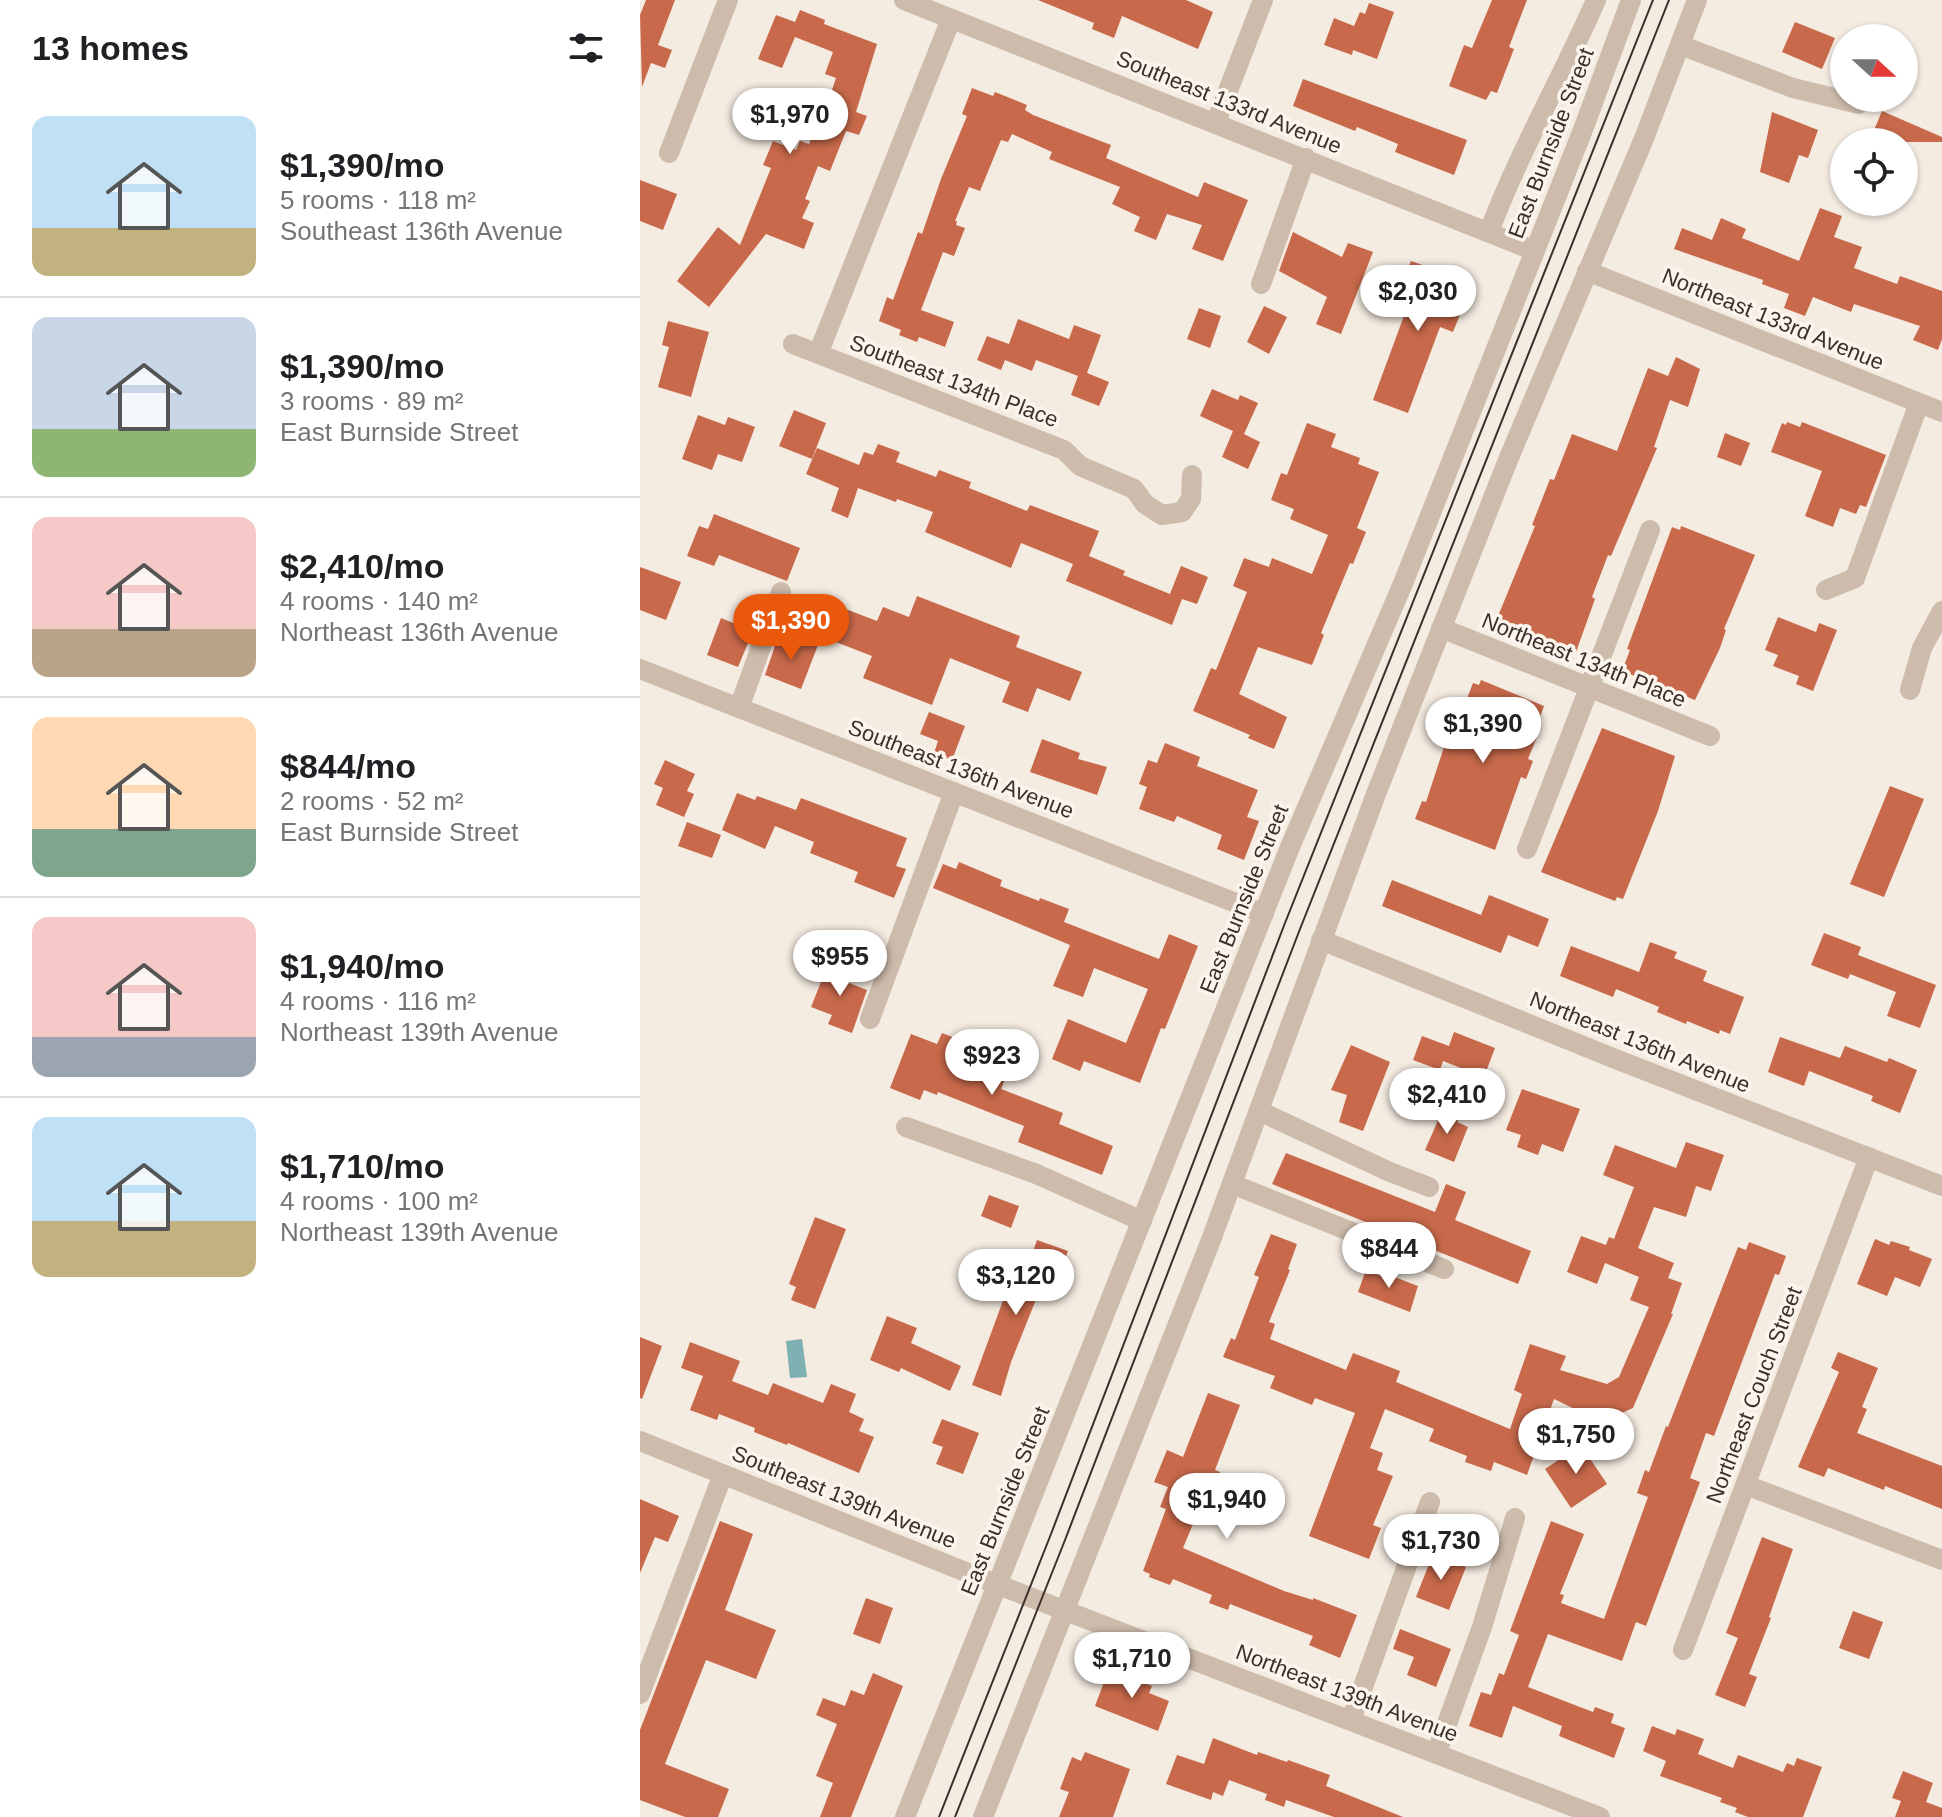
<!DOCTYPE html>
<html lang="en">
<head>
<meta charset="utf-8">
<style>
  :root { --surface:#fff; --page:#f6f6f6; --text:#202124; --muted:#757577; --line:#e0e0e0; --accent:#ea580c }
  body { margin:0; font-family:Arial,sans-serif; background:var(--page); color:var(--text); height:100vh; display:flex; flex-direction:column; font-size:30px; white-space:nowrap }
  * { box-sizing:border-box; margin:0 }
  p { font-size:26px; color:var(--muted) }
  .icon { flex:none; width:44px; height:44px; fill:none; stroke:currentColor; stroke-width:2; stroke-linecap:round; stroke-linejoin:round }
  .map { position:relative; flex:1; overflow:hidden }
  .drawer { display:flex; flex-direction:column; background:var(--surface); width:640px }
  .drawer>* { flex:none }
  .needle { width:52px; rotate:111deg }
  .buttons { position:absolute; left:1190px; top:24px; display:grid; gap:16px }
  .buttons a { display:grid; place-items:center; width:88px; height:88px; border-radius:50%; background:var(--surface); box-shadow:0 2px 6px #0004; font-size:40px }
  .price { position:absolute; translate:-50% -68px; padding:0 18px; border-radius:28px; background:#fff; color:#222; font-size:26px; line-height:52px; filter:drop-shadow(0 2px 4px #0008) }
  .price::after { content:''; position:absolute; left:50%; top:48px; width:24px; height:18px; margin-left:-12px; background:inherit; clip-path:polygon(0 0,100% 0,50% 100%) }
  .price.current { background:var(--accent); color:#fff }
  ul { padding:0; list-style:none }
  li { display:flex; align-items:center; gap:24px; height:200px; padding:0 32px }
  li+li { border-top:2px solid var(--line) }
  li span { display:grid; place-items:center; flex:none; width:224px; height:160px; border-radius:16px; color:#555 }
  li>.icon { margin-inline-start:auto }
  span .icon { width:96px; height:96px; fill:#fffc; stroke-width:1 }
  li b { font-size:34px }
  h2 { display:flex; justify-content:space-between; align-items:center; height:96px; padding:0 32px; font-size:34px }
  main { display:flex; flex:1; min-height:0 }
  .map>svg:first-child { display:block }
</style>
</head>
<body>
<main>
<section class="drawer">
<h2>13 homes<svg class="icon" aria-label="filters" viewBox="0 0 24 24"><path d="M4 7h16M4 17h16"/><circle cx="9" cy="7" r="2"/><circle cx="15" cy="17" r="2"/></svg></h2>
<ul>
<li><span style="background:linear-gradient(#bfe0f5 70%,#c2b280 0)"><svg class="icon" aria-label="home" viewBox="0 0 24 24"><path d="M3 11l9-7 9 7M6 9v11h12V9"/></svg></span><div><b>$1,390/mo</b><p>5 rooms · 118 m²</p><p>Southeast 136th Avenue</p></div></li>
<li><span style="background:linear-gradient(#c9d6e8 70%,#8fb573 0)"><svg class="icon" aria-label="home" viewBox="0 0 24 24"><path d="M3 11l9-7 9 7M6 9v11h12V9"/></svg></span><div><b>$1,390/mo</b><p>3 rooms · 89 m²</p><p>East Burnside Street</p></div></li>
<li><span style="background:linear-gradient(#f6c9c9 70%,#b9a48a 0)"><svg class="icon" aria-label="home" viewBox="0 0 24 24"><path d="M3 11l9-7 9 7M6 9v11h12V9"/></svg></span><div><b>$2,410/mo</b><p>4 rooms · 140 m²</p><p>Northeast 136th Avenue</p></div></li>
<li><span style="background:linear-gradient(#ffd9b3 70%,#7fa58c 0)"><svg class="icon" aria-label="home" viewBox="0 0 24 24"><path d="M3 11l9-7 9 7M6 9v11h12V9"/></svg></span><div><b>$844/mo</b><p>2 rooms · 52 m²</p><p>East Burnside Street</p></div></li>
<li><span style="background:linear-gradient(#f6c9c9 75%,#9aa5b1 0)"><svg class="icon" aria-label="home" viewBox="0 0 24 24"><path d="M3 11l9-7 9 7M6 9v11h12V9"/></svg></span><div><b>$1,940/mo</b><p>4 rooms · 116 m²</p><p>Northeast 139th Avenue</p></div></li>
<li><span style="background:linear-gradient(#bfe0f5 65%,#c2b280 0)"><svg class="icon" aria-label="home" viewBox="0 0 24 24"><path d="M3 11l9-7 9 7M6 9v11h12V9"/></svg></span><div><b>$1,710/mo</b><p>4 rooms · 100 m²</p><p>Northeast 139th Avenue</p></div></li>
</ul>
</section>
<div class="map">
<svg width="1302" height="1817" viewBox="0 0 1302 1817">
  <rect width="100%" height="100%" fill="#f4ebe1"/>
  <path fill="#7fb0b2" d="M162,1339L167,1377L150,1378L146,1341Z"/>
  <path fill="#c8694b" d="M6,0H35L18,45L32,50L25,68L11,63L2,87L0,15Z
    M398,0H546L573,12L558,49L482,16L474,38L452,29L454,23Z
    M852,0H887L869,47L874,49L857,93L851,91L846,100L809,86L824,45L832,48Z
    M729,3L754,12L737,59L713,50L712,55L684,45L694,18L714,26L720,12L725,14Z
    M160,10L185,20L184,24L237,44L216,112L227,116L219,135L206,131L190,171L178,166L165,199L170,201L162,218L174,223L164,249L126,234L69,307L37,281L78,227L100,245L131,168L123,165L133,141L156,150L160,141L169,144L173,134L182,137L197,98L190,96L196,78L185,74L193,52L155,37L142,68L118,59L136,15L155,22Z
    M1155,22L1195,38L1182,69L1142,52Z
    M663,79L827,140L814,175L755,152L758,144L717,127L715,131L653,106Z
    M332,88L353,96L355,92L387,105L385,110L393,115L471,145L466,158L558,197L564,182L608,200L583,261L552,249L562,225L527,214L516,240L494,231L500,217L472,204L480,187L409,159L412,152L372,134L368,142L361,140L340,191L329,187L315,221H317L316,225L325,228L314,256L303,252L281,310L314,322L305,347L279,337L277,342L259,335L261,330L239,321L247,297L253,300L278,232L282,234L301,179L327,116L322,114Z
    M1242,111L1302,137V142H1235L1237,137L1232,135Z
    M1132,112L1178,130L1168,158L1159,155L1149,183L1120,172Z
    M0,180L37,194L23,230L0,221Z
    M1180,208L1202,216L1194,237L1222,247L1214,268L1257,284L1260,276L1302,291V339L1298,350L1273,340L1280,326L1214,304L1211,312L1173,297L1165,316L1144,308L1149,294L1122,284L1123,280L1034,249L1042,228L1072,240L1081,218L1106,229L1102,238L1159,261Z
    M653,232L702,257L708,243L733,252L701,334L676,324L687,297L639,271Z
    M771,261L797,270L794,279L829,292L813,332L800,327L768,413L733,400L765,313L753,308Z
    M624,306L647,317L629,354L607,342Z
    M559,308L581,316L570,348L547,339Z
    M378,319L429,339L434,325L461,335L447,373L469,382L459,406L431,395L438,376L396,360L392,371L365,360L361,370L337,360L347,336L369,344Z
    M28,321L69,332L51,397L18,387L29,347L22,345Z
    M1036,357L1060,369L1048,407L1030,400L1014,447L1017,448L971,556L968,555L952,597L955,599L936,652L856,621L895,526L892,525L910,479L914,480L932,434L977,451L1008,368L1028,376Z
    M572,389L598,400L600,395L618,403L604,434L620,442L608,469L582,457L593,431L560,416Z
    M154,410L186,423L172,459L139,446Z
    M58,415L85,425L88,417L115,427L102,462L78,454L72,470L42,459Z
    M1147,422L1160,427L1162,422L1246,455L1226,507L1220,505L1216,514L1200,508L1193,527L1165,516L1182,471L1131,452L1142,423L1146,425Z
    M667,423L696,434L691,447L720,458L718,464L739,472L717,528L726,532L713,564L710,563L681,633L684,635L672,665L618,647L599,694L647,717L634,749L608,738L610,735L553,711L571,668L576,670L607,592L593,586L604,558L629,567L632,558L672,574L688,535L650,519L654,509L631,500L641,473L647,475Z
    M1085,433L1110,443L1101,466L1077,457Z
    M238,444L260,452L256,462L296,477L299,470L331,482L329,488L387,511L390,505L459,531L449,556L485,571L483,575L530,594L541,566L568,577L557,604L542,599L532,625L426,581L433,564L381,543L371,568L285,532L293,512L257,499L256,502L218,488L208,518L191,511L199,488L166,474L177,448L219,465L224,452L233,455Z
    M74,514L160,548L147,581L79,555L74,566L47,556L59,526L68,529Z
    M1041,526L1115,555L1084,629L1086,630L1080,648L1055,700L982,671L990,650L987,649L1032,527L1040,530Z
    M0,567L41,582L26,620L0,610Z
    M277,596L380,636L376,647L442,672L430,701L397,688L388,712L362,702L370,682L310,658L292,705L223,678L232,656L183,637L195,605L237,621L243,607L269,617Z
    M1138,617L1176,632L1179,623L1197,630L1173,691L1156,684L1159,676L1133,666L1138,655L1125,650Z
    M81,618L113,631L98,667L67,655Z
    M161,639L178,645L161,689L125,675L137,640L158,646Z
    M841,680L904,706L897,725L901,727L888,759L893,761L886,779L881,777L855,850L775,819L782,801L786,802L810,729L815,730L833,683L839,685Z
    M289,712L325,726L312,760L294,753L298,741L280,734Z
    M962,728L1035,756L1018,811L983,899L977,897L975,901L901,872Z
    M402,739L440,753L438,759L467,767L457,795L390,772Z
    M525,743L560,757L557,766L618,790L607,817L619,821L604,860L577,849L582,835L537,816L534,822L499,809L507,787L499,784L508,760L517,763Z
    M25,760L55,774L47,791L54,794L44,817L16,805L23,788L14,784Z
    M1250,786L1284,799L1244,897L1210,884Z
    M97,793L115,800L117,796L156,810L161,798L267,838L256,866L266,869L254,898L214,882L218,872L170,853L174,842L135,826L125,849L82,830Z
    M47,822L81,835L72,858L38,846Z
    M319,862L362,880L360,886L399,901L400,898L429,909L424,922L519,959L529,934L558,946L525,1029L521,1028L500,1083L444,1061L440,1071L412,1059L428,1019L486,1043L508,989L454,968L443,997L413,986L430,945L293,888L303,864L316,869Z
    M752,880L841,915L849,895L909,919L898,947L868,935L861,953L742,906Z
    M1184,933L1221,947L1218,955L1296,985L1280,1028L1247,1016L1256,992L1210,974L1208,979L1171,965Z
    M1010,942L1037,952L1034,958L1067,971L1063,981L1104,997L1090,1034L1080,1030L1079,1034L1047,1021L1046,1024L1017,1012L1019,1007L976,989L973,997L920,976L931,946L999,972Z
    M189,962L214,971L209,983L227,990L212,1033L188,1024L192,1015L171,1007Z
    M814,1032L855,1048L844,1077L803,1061L800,1070L773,1060L782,1036L809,1046Z
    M302,1033L328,1043L330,1038L350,1046L345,1058L369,1068L361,1089L423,1113L419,1124L473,1146L462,1175L378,1142L384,1126L298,1092L297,1095L284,1090L280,1100L250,1088L271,1034L297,1044Z
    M1140,1037L1200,1058L1205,1046L1247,1062L1249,1058L1277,1070L1260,1113L1231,1101L1233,1096L1169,1071L1164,1086L1128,1072Z
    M711,1045L750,1062L723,1131L699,1122L707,1095L691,1090Z
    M882,1089L940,1109L923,1152L902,1144L898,1155L877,1147L881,1135L866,1130Z
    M803,1109L820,1116L817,1122L828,1127L814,1162L785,1150Z
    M1046,1142L1084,1155L1071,1191L1056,1186L1046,1217L1014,1207L998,1248L1034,1263L1028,1278L1042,1283L1031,1314H1033L993,1408L962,1422L914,1399L887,1475L854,1462L851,1471L825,1462L827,1456L789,1441L794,1429L745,1409L730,1448L743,1453L737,1470L753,1476L733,1525L741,1528L729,1559L669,1536L715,1413L675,1398L672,1405L630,1388L635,1376L583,1357L591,1338L595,1340L619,1277L614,1275L631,1234L657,1244L648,1269L650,1270L629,1322L635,1324L630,1339L706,1370L713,1353L760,1371L756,1382L870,1429L882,1394L874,1390L890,1344L926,1356L920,1370L967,1384L979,1377L1009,1307L990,1300L999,1277L965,1263L957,1284L927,1272L941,1236L966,1245L969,1237L974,1239L994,1187L963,1175L975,1145L1036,1168Z
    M646,1153L795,1212L806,1184L826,1192L815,1220L891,1251L878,1284L632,1184Z
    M349,1195L379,1206L371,1228L341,1216Z
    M175,1217L206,1229L175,1309L151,1300L156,1287L149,1284Z
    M1235,1239L1249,1245L1251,1241L1270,1247L1269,1250L1292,1259L1280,1287L1255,1277L1247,1296L1217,1284Z
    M397,1240L428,1251L417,1281L405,1277L371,1362L361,1396L332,1385L368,1287L379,1291Z
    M1109,1242L1146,1256L1139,1275L1135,1274L1074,1436L1066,1433L1050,1478L1060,1482L1006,1626L996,1622L982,1661L908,1634L888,1687L953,1712L955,1707L974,1714L971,1723L985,1728L974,1758L919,1736L922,1726L873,1706L862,1738L829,1726L841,1692L851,1695L859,1673L864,1675L879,1635L870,1631L911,1521L944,1534L920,1594L924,1595L921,1603L964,1619L1008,1497L997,1493L1005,1470L1009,1472L1026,1426L1028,1427L1098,1247L1106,1250Z
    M726,1270L741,1276L744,1273L778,1286L770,1312L718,1292Z
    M247,1316L277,1328L271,1343L321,1366L310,1391L261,1368L259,1372L230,1360Z
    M0,1337L22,1346L2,1399L0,1398Z
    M50,1342L100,1361L92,1381L128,1395L133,1383L183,1403L191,1384L216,1394L209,1412L224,1419L219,1431L234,1437L219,1473L148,1443L147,1445L114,1432L115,1428L79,1414L77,1420L50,1410L63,1376L41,1368Z
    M1198,1352L1238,1368L1222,1407L1227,1409L1217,1433L1302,1466V1509L1245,1486L1244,1490L1188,1468L1184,1477L1158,1467L1199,1372L1191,1368Z
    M568,1393L600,1405L575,1470L580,1472L571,1495L566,1493L543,1548L644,1591L673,1600V1598L717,1615L700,1658L669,1645L673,1636L590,1604L588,1610L569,1603L572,1595L533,1579L530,1585L509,1577L510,1574L503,1571L526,1509L520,1507L528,1487L514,1482L527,1450L543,1457Z
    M302,1419L339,1433L323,1474L296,1464L303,1447L292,1443Z
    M941,1445L967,1484L931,1508L905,1469Z
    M0,1499L39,1516L28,1542L15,1537L0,1573Z
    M80,1521L113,1534L85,1610L136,1630L116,1679L66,1660L25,1764L89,1789L78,1817H45L0,1800V1730Z
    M1122,1537L1153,1549L1129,1617L1131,1618L1109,1674L1117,1677L1105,1707L1075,1695L1098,1638L1086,1633Z
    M793,1554L826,1567L809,1610L776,1597Z
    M226,1598L253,1608L240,1644L213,1634Z
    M1213,1611L1243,1622L1229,1659L1199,1648Z
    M760,1629L811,1649L796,1687L767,1675L774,1657L753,1649Z
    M469,1669L512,1686L509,1693L529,1701L518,1731L455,1706Z
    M233,1673L263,1686L211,1817H180L193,1783L176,1776L197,1724L176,1715L183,1698L205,1706L211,1690L224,1695Z
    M1012,1726L1035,1735L1037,1729L1064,1739L1058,1754L1093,1768L1098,1755L1143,1772L1147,1763L1154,1766L1157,1758L1182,1767L1163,1817H1108L1095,1812L1097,1808L1080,1802L1082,1798L1020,1776L1026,1761L1003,1751Z
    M573,1738L617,1755L618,1752L647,1762L648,1760L690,1775L686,1786L763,1817H694L646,1800L644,1807L625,1800L627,1794L589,1780L583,1796L573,1792L571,1800L526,1784L537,1755L564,1764Z
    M445,1752L490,1769L473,1817H419L429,1792L420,1789L432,1757L441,1761Z
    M1263,1771L1293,1783L1286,1802L1302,1808V1817H1255L1261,1801L1252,1798Z"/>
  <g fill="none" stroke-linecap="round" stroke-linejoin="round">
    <path stroke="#cdbbac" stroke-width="20" d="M264,0L895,251
      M1040,45L1153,88L1219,104
      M576,122L623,0
      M29,153L88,0
      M849,232C879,152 922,78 956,0
      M947,271L1302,412
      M621,284L666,158
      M153,344L424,450L440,466L494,489L505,504L522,515L542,512L551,499L552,475
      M178,354L311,19
      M1186,590L1215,578L1279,403
      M801,628L1070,736
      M0,669L624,914
      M1270,690L1282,648L1302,611
      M99,708L141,592
      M887,849L1010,530
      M681,940L978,1060L1302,1186
      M230,1019L314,792
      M619,1111L750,1172L789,1187
      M266,1127L394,1173L502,1221
      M592,1184L804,1269
      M0,1441L338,1577L960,1817
      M1106,1485L1302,1560
      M1043,1650L1229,1157
      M0,1694L83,1474
      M711,1720L790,1502
      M796,1754L842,1627L875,1518
      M265,1817L650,847L764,581L944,127L991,0
      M343,1817L571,1240L736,794L868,460L1003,141L1057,0"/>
    <path stroke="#3b302b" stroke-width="2" d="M299,1817L411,1534L645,923L1013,0
      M315,1817L425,1540L660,929L1029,0"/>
  </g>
  <g text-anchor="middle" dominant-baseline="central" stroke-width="7" stroke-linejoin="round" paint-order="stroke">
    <g font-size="22" fill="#3b302b" stroke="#fbf5ee">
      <text transform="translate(589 102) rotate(22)">Southeast 133rd Avenue</text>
      <text transform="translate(911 143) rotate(-69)">East Burnside Street</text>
      <text transform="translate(1133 319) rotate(22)">Northeast 133rd Avenue</text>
      <text transform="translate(314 381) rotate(21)">Southeast 134th Place</text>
      <text transform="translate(944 660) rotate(22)">Northeast 134th Place</text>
      <text transform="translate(321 769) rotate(21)">Southeast 136th Avenue</text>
      <text transform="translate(604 899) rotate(-68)">East Burnside Street</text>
      <text transform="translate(1000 1042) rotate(22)">Northeast 136th Avenue</text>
      <text transform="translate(1114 1395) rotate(-69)">Northeast Couch Street</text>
      <text transform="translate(204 1497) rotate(22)">Southeast 139th Avenue</text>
      <text transform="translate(365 1501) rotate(-68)">East Burnside Street</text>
      <text transform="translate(707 1693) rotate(21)">Northeast 139th Avenue</text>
    </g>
  </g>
</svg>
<div class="buttons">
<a><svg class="needle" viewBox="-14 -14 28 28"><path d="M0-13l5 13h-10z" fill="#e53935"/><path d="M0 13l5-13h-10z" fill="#757577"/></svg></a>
<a><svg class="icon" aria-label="locate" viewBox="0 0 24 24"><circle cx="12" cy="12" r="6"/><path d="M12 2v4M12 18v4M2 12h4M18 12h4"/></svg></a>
</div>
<b class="price" style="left:150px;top:156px">$1,970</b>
<b class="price" style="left:778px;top:333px">$2,030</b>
<b class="price current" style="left:151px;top:662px">$1,390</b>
<b class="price" style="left:843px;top:765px">$1,390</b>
<b class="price" style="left:200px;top:998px">$955</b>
<b class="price" style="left:352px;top:1097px">$923</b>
<b class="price" style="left:807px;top:1136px">$2,410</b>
<b class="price" style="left:749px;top:1290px">$844</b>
<b class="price" style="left:376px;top:1317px">$3,120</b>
<b class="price" style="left:936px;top:1476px">$1,750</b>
<b class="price" style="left:587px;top:1541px">$1,940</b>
<b class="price" style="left:801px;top:1582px">$1,730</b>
<b class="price" style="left:492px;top:1700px">$1,710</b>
</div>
</main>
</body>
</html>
